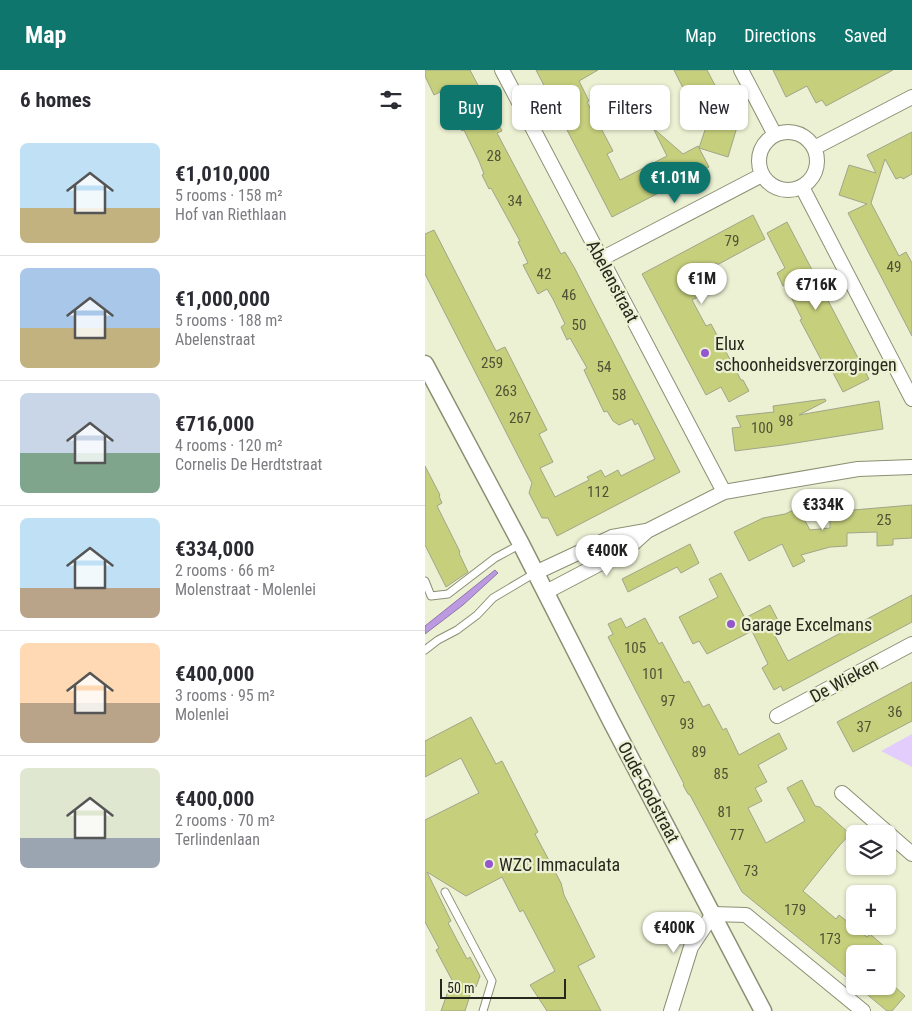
<!DOCTYPE html>
<html lang="en">
<head>
<meta charset="utf-8">
<style>
  :root { --surface:#fff; --page:#f7f7f7; --text:#2b2b33; --muted:#7c7c81; --line:#e1e1e2; --accent:#0f766e }
  body { margin:0; font-family:"Roboto Condensed",sans-serif; background:var(--page); color:var(--text); height:100vh; display:flex; flex-direction:column; font-size:19px; white-space:nowrap }
  * { box-sizing:border-box; margin:0 }
  p { font-size:16px; color:var(--muted) }
  .icon { flex:none; width:28px; height:28px; fill:none; stroke:currentColor; stroke-width:2; stroke-linecap:round; stroke-linejoin:round }
  .map { position:relative; flex:1; overflow:hidden }
  .panel { display:flex; flex-direction:column; background:var(--surface); width:425px }
  .panel>* { flex:none }
  .top-card { position:absolute; left:15px; top:15px; width:396px; height:45px; display:flex; gap:10px }
  .fabs { position:absolute; left:421px; top:755px; display:grid; gap:10px }
  .fabs a { display:grid; place-items:center; width:50px; height:50px; border-radius:8px; background:var(--surface); box-shadow:0 1px 4px #0004; font-size:25px }
  .scale { position:absolute; left:15px; bottom:12px; width:126px; box-sizing:border-box; padding-left:5px; border:2px solid #27281d; border-top:0; font-size:14px; line-height:18px; white-space:nowrap; color:#27281d; -webkit-text-stroke:4px #edf1d3; paint-order:stroke }
  .price { position:absolute; translate:-50% -42px; padding:0 11px; border-radius:18px; background:#fff; color:#222; font-size:16px; line-height:32px; filter:drop-shadow(0 1px 2px #0008) }
  .price::after { content:''; position:absolute; left:50%; top:30px; width:15px; height:11px; margin-left:-8px; background:inherit; clip-path:polygon(0 0,100% 0,50% 100%) }
  .price.current { background:var(--accent); color:#fff }
  ul { padding:0; list-style:none }
  li { display:flex; align-items:center; gap:15px; height:125px; padding:0 20px }
  li+li { border-top:1px solid var(--line) }
  li span { display:grid; place-items:center; flex:none; width:140px; height:100px; border-radius:8px; color:#555 }
  li>.icon { margin-inline-start:auto }
  span .icon { width:60px; height:60px; fill:#fffc; stroke-width:1 }
  li b { font-size:21px }
  h2 { display:flex; justify-content:space-between; align-items:center; height:60px; padding:0 20px; font-size:21px }
  .tag { padding:0 18px; border-radius:8px; background:var(--surface); box-shadow:0 1px 4px #0004; font-size:18px; line-height:45px }
  .tag.current { background:var(--accent); color:#fff }
  header { display:flex; align-items:center; gap:30px; box-sizing:border-box; height:70px; padding:0 25px; background:var(--accent); color:#fff }
  header strong { font-size:24px }
  nav { display:flex; gap:28px; margin-inline-start:auto; font-size:18px }
  main { display:flex; flex:1; min-height:0 }
  .map>svg:first-child { display:block }
</style>
</head>
<body>
<header>
<strong>Map</strong>
<nav><a>Map</a><a>Directions</a><a>Saved</a></nav>
</header>
<main>
<section class="panel">
<h2>6 homes<svg class="icon" aria-label="filters" viewBox="0 0 24 24"><path d="M4 7h16M4 17h16"/><circle cx="9" cy="7" r="2"/><circle cx="15" cy="17" r="2"/></svg></h2>
<ul>
<li><span style="background:linear-gradient(#bfe0f5 65%,#c2b280 0)"><svg class="icon" aria-label="home" viewBox="0 0 24 24"><path d="M3 11l9-7 9 7M6 9v11h12V9"/></svg></span><div><b>€1,010,000</b><p>5 rooms · 158 m²</p><p>Hof van Riethlaan</p></div></li>
<li><span style="background:linear-gradient(#a9c7e8 60%,#c2b280 0)"><svg class="icon" aria-label="home" viewBox="0 0 24 24"><path d="M3 11l9-7 9 7M6 9v11h12V9"/></svg></span><div><b>€1,000,000</b><p>5 rooms · 188 m²</p><p>Abelenstraat</p></div></li>
<li><span style="background:linear-gradient(#c9d6e8 60%,#7fa58c 0)"><svg class="icon" aria-label="home" viewBox="0 0 24 24"><path d="M3 11l9-7 9 7M6 9v11h12V9"/></svg></span><div><b>€716,000</b><p>4 rooms · 120 m²</p><p>Cornelis De Herdtstraat</p></div></li>
<li><span style="background:linear-gradient(#bfe0f5 70%,#b9a48a 0)"><svg class="icon" aria-label="home" viewBox="0 0 24 24"><path d="M3 11l9-7 9 7M6 9v11h12V9"/></svg></span><div><b>€334,000</b><p>2 rooms · 66 m²</p><p>Molenstraat - Molenlei</p></div></li>
<li><span style="background:linear-gradient(#ffd9b3 60%,#b9a48a 0)"><svg class="icon" aria-label="home" viewBox="0 0 24 24"><path d="M3 11l9-7 9 7M6 9v11h12V9"/></svg></span><div><b>€400,000</b><p>3 rooms · 95 m²</p><p>Molenlei</p></div></li>
<li><span style="background:linear-gradient(#dfe7d0 70%,#9aa5b1 0)"><svg class="icon" aria-label="home" viewBox="0 0 24 24"><path d="M3 11l9-7 9 7M6 9v11h12V9"/></svg></span><div><b>€400,000</b><p>2 rooms · 70 m²</p><p>Terlindenlaan</p></div></li>
</ul>
</section>
<div class="map">
<svg width="487" height="941" viewBox="0 0 487 941">
  <rect width="100%" height="100%" fill="#edf1d3"/>
  <path fill="#e2cdfd" d="M487,664V697L456,681Z"/>
  <path fill="#bb9ae1" stroke="#8f78a6" d="M70,500L73,503L38,535L0,564V556Z"/>
  <path fill="#c6cf7c" stroke="#a1a589" d="M0,0H45L77,61L72,63L136,184L140,182L149,197L255,402L132,466L123,448H117L104,423L107,413L0,204V164L9,160L71,281L80,277L122,360L114,364L128,392L115,398L130,427L164,410L162,407L176,400L180,407L193,400L196,406L230,389L213,353L210,355L207,349L194,355L188,351L182,341L179,342L159,300L162,298L145,268L142,270L136,257L140,254L128,229L122,219L113,224L98,195L103,193L93,172L95,171L66,118L64,119L57,105L59,104L54,91L39,60L37,61L15,22L9,25L0,6Z
    M111,0H173L154,11L164,31L162,32L188,81L182,84L195,110L242,86L228,58L258,84L273,76L284,97L187,147Z
    M249,0H282L312,57L303,87L274,78L282,54L276,40L266,42L261,32L264,30Z
    M348,0H468L401,36L397,30L391,33L382,16L361,27Z
    M487,62V104L478,109L476,107L471,109L460,89L446,133L474,186L481,182L487,193V266L423,143L442,134L414,125L424,95L451,103L442,85Z
    M328,145L340,169L292,195L291,193L267,205L277,225L267,230L281,256L286,254L316,310H318L324,321L304,332L296,317L281,325L217,204Z
    M362,152L444,309L418,322L404,295L400,297L375,250L377,249L360,215L358,216L352,203L360,198L342,163Z
    M400,329L401,331L374,345L454,331L458,359L358,375L310,381L307,358L316,357L311,346L349,342L348,336Z
    M0,396L15,425L14,426L17,433L12,436L35,482L34,483L43,502L21,517L0,475Z
    M487,435V468L468,469V475L452,476V462L422,463V476L405,477L376,485L380,491L368,497L357,474L324,491L309,462L338,448L360,444L373,438L385,460L405,458V442Z
    M265,474L274,493L256,503L252,497L203,522L197,509Z
    M296,503L320,548L345,535L359,562L350,566L363,591L487,525V552L358,621L356,616L349,620L337,598L343,594L327,561L282,584L274,571L268,574L254,547L293,527L284,509Z
    M196,548L201,558L220,548L234,574L237,572L259,613L264,611L278,637L284,634L298,660L301,658L314,685L354,663L362,679L333,695L342,712L330,718L337,731L323,738L341,773L380,751L362,718L377,710L390,736L395,737L425,764L414,776L378,821L411,849L414,845L442,867L445,864L468,884H430V914L317,822L265,725L263,724L258,715L259,714L183,567L188,564L183,554Z
    M487,612V651L428,682L412,652Z
    M46,647L71,694L77,691L113,762L110,764L136,813L139,825L170,887L153,896L176,941H122L105,915L130,901L98,840L95,842L77,807L41,826L2,802L26,851L23,853L42,889L45,887L55,906L51,917L48,916L40,941H16L27,910L11,880L14,878L0,852V750L54,723L36,688L0,707V671Z
    M432,916H469L480,926L467,941H462Z"/>
  <g fill="none" stroke-linecap="round" stroke-linejoin="round">
    <defs>
      <path id="service" d="M0,511L6,526L23,524L70,488L96,474
        M0,580L13,570L32,560L52,545L68,528L110,503
        M20,822L67,911L58,941"/>
      <path id="minor" d="M77,0L299,422
        M316,0L350,65
        M334 91a29 29 0 1 1 58 0a29 29 0 1 1-58 0Z
        M389,78L487,27
        M377,117L487,329
        M176,189L337,105
        M110,503L187,467L221,461
        M121,522L201,480L222,461L299,422L433,399L487,397
        M352,646L487,574
        M417,723L487,784
        M246,941L266,877L288,844L321,845L438,941"/>
      <path id="tertiary" d="M0,294L96,474L186,651L338,941"/>
    </defs>
    <use href="#service" stroke="#8c8f74" stroke-width="9"/>
    <use href="#minor" stroke="#8c8f74" stroke-width="16"/>
    <use href="#tertiary" stroke="#8c8f74" stroke-width="19"/>
    <use href="#service" stroke="#fff" stroke-width="7"/>
    <use href="#minor" stroke="#fff" stroke-width="14"/>
    <use href="#tertiary" stroke="#fff" stroke-width="16"/>
  </g>
  <g fill="#9457cd" stroke="#edf1d3" stroke-width="2">
    <circle cx="280" cy="283" r="5"/>
    <circle cx="306" cy="554" r="5"/>
    <circle cx="64" cy="794" r="5"/>
  </g>
  <g text-anchor="middle" dominant-baseline="central" stroke-width="4.5" stroke-linejoin="round" paint-order="stroke">
    <g font-size="15" fill="#4f5235">
      <text x="69" y="86">28</text>
      <text x="90" y="131">34</text>
      <text x="307" y="171">79</text>
      <text x="469" y="197">49</text>
      <text x="119" y="204">42</text>
      <text x="144" y="225">46</text>
      <text x="154" y="255">50</text>
      <text x="67" y="293">259</text>
      <text x="179" y="297">54</text>
      <text x="81" y="321">263</text>
      <text x="194" y="325">58</text>
      <text x="95" y="348">267</text>
      <text x="361" y="351">98</text>
      <text x="337" y="358">100</text>
      <text x="173" y="422">112</text>
      <text x="459" y="450">25</text>
      <text x="210" y="578">105</text>
      <text x="228" y="604">101</text>
      <text x="243" y="631">97</text>
      <text x="470" y="642">36</text>
      <text x="262" y="654">93</text>
      <text x="439" y="657">37</text>
      <text x="274" y="682">89</text>
      <text x="296" y="704">85</text>
      <text x="300" y="742">81</text>
      <text x="312" y="765">77</text>
      <text x="326" y="801">73</text>
      <text x="370" y="840">179</text>
      <text x="405" y="869">173</text>
    </g>
    <g font-size="18" fill="#27281d" stroke="#edf1d3">
      <text transform="translate(188 211) rotate(62)">Abelenstraat</text>
      <text transform="translate(419 610) rotate(-28)">De Wieken</text>
      <text transform="translate(224 722) rotate(62)">Oude-Godstraat</text>
    </g>
    <g font-size="18" fill="#27281d" stroke="#edf1d3" text-anchor="start">
      <text x="290" y="273">Elux<tspan x="290" dy="21">schoonheidsverzorgingen</tspan></text>
      <text x="316" y="554">Garage Excelmans</text>
      <text x="74" y="794">WZC Immaculata</text>
    </g>
  </g>
</svg>
<div class="fabs">
<a><svg class="icon" aria-label="layers" viewBox="0 0 24 24"><path d="M12 4l9 5-9 5-9-5zM3 14l9 5 9-5"/></svg></a>
<a>+</a>
<a>−</a>
</div>
<div class="scale">50 m</div>
<b class="price current" style="left:250px;top:134px">€1.01M</b>
<b class="price" style="left:277px;top:235px">€1M</b>
<b class="price" style="left:391px;top:241px">€716K</b>
<b class="price" style="left:398px;top:461px">€334K</b>
<b class="price" style="left:182px;top:507px">€400K</b>
<b class="price" style="left:249px;top:884px">€400K</b>
<div class="top-card">
<a class="tag current">Buy</a>
<a class="tag">Rent</a>
<a class="tag">Filters</a>
<a class="tag">New</a>
</div>
</div>
</main>
</body>
</html>
